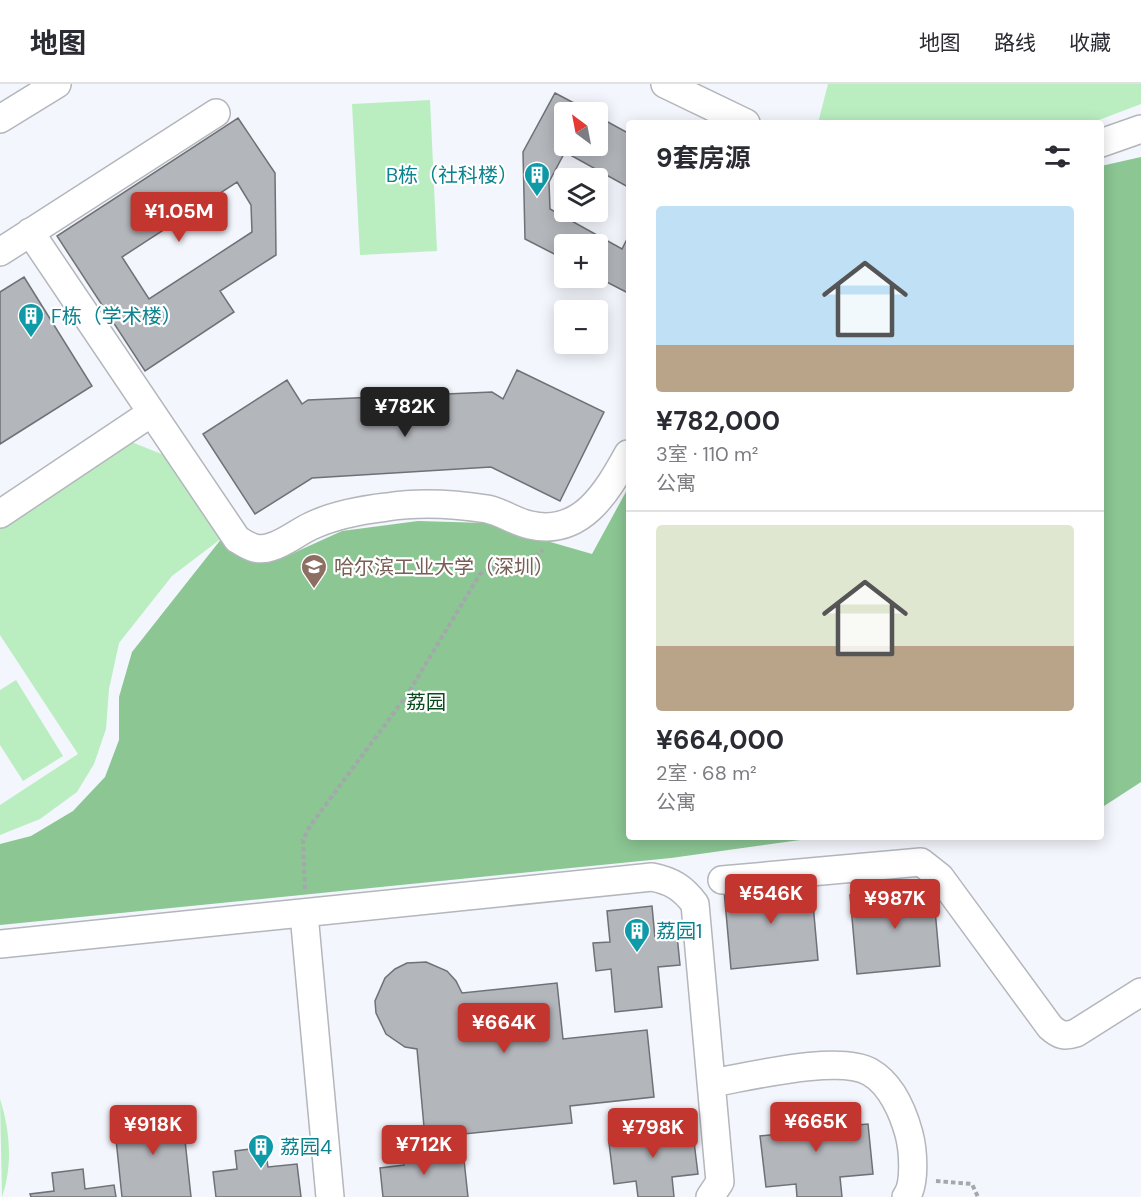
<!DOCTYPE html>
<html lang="zh">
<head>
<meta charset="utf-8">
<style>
  :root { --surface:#fff; --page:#f7f7f7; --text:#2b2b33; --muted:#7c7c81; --line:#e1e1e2; --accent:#c3352f }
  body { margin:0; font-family:"DM Sans","Noto Sans SC",sans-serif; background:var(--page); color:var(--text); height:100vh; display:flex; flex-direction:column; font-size:22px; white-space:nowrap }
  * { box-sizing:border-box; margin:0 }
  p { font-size:20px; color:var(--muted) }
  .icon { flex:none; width:33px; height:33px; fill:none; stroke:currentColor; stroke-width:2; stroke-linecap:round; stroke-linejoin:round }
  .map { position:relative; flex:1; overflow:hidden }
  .side { position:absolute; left:626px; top:36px; width:478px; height:720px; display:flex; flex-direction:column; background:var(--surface); border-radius:6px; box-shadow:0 3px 15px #0003 }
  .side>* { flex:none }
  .needle { width:39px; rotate:328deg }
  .controls { position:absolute; left:554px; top:18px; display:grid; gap:12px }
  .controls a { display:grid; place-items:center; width:54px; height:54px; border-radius:6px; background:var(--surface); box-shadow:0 3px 15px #0003; font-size:30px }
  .price { position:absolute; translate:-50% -51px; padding:0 14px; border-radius:6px; background:var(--accent); color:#fff; font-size:20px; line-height:39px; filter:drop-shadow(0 2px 3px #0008) }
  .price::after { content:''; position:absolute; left:50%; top:36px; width:18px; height:14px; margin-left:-9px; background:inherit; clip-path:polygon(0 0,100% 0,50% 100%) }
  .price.on { background:#222; color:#fff }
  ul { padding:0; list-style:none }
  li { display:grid; align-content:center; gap:12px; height:318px; padding:0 30px }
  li+li { border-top:2px solid var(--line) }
  li span { display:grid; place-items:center; height:186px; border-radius:6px; color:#555 }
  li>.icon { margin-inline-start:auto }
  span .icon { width:108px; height:108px; fill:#fffc; stroke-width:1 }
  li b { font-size:26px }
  h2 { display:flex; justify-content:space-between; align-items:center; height:72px; padding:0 30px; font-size:26px }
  header { display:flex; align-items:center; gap:36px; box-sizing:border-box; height:84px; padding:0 30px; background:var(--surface); border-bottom:2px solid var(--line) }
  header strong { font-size:28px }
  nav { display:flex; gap:33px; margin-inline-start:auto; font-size:21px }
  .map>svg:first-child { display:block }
</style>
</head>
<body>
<header>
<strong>地图</strong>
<nav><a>地图</a><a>路线</a><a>收藏</a></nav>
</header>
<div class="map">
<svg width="1141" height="1113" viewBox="0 0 1141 1113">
  <rect width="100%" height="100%" fill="#f3f6fc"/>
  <path fill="#baeec0" d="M828,0H1141V20L1091,39H818Z
    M430,16L437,167L360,171L352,20Z
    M129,357L169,373L222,454L172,492L119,559L109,605L106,645L94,680L77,708L40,735L0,751V721L78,670L0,551V441Z
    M16,596L63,672L23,697L0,661V606Z
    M0,1015C10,1046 13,1082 2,1113Z"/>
  <path fill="#8bc693" d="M1141,73V698L1101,724V82Z
    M628,404V753H822L671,774L0,841V760L31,752L73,727L105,693L119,656V613L132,568L222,454L278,476L342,447L418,437L485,439L592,470Z"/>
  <path fill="#b3b6bb" stroke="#6e7176" stroke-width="1.5" fill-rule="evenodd" d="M555,9L591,28H564V62H597V32L628,49V103L565,68L549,98L550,125L622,165L628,153V209L597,193V160H564V175L525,155L523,68Z
    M238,34L275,89L276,171L220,207L234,228L145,287L57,152ZM237,98L251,121L252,148L149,215L122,173Z
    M24,193L92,302L0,360V208Z
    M517,286L604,328L560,417L491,383L312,394L255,430L203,350L287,296L302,320L308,316L492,308L503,315Z
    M811,797L818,876L731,885L724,806Z
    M933,803L940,882L857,890L850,811Z
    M652,822L655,854L677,851L680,881L658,883L662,923L615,928L611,885L596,887L593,859L610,858L607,827Z
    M426,878L447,887L456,897L462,909L557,899L563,955L647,946L654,1013L570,1022L572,1039L425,1054L417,965L405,963L386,950L376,929L375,917L385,894L395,885L407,879Z
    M830,1020L833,1043L868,1040L873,1090L840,1093L842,1113H797L796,1100L766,1103L760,1052L791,1049L788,1024Z
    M182,1028L191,1113H122L114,1036Z
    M661,1034L664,1054L693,1050L698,1090L672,1093L674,1113H638L636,1097L614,1100L609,1059L633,1056L631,1037Z
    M432,1059L435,1079L464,1076L468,1113H383L380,1084L404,1081L402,1063Z
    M265,1063L268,1083L297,1080L301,1113H216L213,1088L237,1085L235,1067Z
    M83,1085L85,1105L114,1101L116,1113H31L30,1110L54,1107L52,1089Z"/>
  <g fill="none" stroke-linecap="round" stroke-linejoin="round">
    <defs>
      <path id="minor" d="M665,0L746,39
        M0,35L57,0
        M1101,59L1141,45
        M30,148L237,455C248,462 257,468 271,463C285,459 298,448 311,442C334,431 361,426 387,423C419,418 455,420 487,425C502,428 515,438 530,441C581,453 607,408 628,370
        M0,168L216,29
        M0,430L151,329
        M722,796L921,778L940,793L1050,943C1059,951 1064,953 1076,949L1141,908
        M304,830L330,1113
        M0,860L652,793C672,797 683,804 695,820L720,1098L710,1113
        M711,999C748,993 839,970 870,988C891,1000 903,1028 909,1050C913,1065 916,1100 906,1113"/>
    </defs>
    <use href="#minor" stroke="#b3b6bb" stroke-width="30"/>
    <path stroke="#a4a7ab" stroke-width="4" stroke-dasharray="4.5 3" stroke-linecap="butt" d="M305,805L303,756L310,742L407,611L480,490C503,474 522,485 543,466
      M936,1097L972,1100L978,1113"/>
    <use href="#minor" stroke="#fff" stroke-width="27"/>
  </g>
  <defs>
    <symbol id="building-pin" viewBox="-11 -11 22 30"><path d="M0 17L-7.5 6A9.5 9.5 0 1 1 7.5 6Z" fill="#0f9aa8" stroke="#fff"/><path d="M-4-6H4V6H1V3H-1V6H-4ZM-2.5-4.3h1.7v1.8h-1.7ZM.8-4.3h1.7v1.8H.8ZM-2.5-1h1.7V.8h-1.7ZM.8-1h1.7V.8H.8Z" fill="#fff"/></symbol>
    <symbol id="university-pin" viewBox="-11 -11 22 30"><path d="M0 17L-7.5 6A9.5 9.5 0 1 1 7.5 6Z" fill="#8d6e63" stroke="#fff"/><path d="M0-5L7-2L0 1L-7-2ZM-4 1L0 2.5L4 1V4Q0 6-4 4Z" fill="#fff"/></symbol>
  </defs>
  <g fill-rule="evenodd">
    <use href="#building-pin" x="522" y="76" width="30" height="40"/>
    <use href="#building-pin" x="16" y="217" width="30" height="40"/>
    <use href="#university-pin" x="299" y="468" width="30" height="40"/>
    <use href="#building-pin" x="622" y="832" width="30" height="40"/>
    <use href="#building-pin" x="246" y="1048" width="30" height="40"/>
  </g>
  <g text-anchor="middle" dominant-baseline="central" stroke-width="4.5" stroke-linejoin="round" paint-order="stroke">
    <g font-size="20" fill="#0d838f" stroke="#fff" text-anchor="start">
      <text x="518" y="91" text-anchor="end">B栋（社科楼）</text>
      <text x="51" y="232">F栋（学术楼）</text>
      <text x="656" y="847">荔园1</text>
      <text x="280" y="1063">荔园4</text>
    </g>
    <g font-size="20" fill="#785e54" stroke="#fff" text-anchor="start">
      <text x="334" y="483">哈尔滨工业大学（深圳）</text>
    </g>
    <g font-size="20" fill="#0a4c1d" stroke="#fff">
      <text x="426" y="618">荔园</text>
    </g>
  </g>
</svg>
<div class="controls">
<a><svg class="needle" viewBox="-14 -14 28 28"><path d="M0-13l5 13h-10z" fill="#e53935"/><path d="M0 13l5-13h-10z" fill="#7c7c81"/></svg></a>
<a><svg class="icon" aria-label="layers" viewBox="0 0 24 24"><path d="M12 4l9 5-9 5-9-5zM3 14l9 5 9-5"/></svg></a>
<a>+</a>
<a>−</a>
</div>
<b class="price" style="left:179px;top:159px">¥1.05M</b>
<b class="price on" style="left:405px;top:354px">¥782K</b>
<b class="price" style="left:771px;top:841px">¥546K</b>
<b class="price" style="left:895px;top:846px">¥987K</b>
<b class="price" style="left:504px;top:970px">¥664K</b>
<b class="price" style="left:816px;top:1069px">¥665K</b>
<b class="price" style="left:153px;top:1072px">¥918K</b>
<b class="price" style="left:653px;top:1075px">¥798K</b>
<b class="price" style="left:424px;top:1092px">¥712K</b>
<section class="side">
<h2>9套房源<svg class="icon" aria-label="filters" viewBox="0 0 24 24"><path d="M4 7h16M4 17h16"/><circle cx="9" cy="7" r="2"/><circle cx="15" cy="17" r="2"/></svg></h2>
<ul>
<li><span style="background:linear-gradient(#bfe0f5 75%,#b9a48a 0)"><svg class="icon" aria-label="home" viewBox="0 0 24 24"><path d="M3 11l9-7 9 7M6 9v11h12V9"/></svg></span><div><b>¥782,000</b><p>3室 · 110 m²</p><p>公寓</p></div></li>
<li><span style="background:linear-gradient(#dfe7d0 65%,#b9a48a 0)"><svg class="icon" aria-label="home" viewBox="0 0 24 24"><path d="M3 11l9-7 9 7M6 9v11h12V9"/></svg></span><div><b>¥664,000</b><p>2室 · 68 m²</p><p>公寓</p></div></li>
</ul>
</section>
</div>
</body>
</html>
